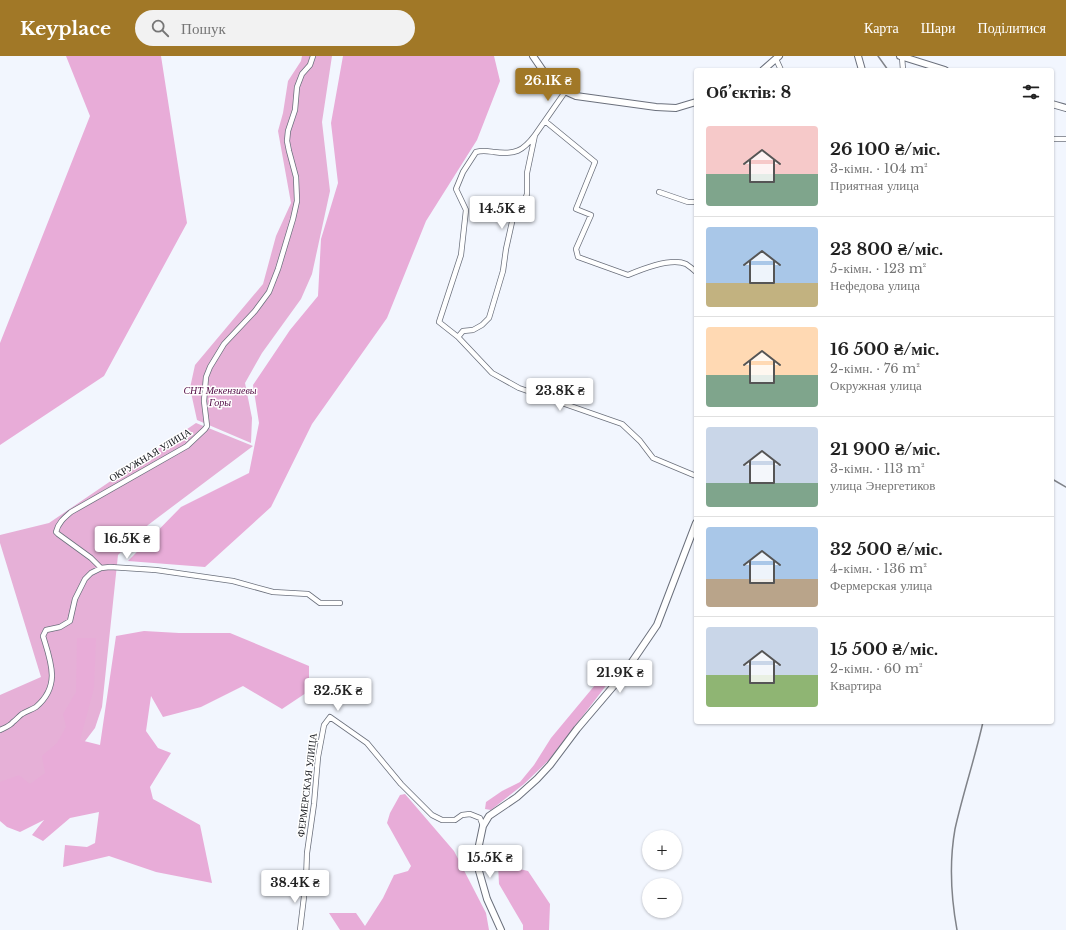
<!DOCTYPE html>
<html lang="uk">
<head>
<meta charset="utf-8">
<style>
  :root { --surface:#fff; --page:#f2f2f2; --text:#222; --muted:#767676; --line:#e0e0e0; --accent:#a17827 }
  body { margin:0; font-family:"Libre Baskerville",serif; background:var(--page); color:var(--text); height:100vh; display:flex; flex-direction:column; font-size:15px; white-space:nowrap }
  * { box-sizing:border-box; margin:0 }
  p { font-size:13px; color:var(--muted) }
  .icon { flex:none; width:22px; height:22px; fill:none; stroke:currentColor; stroke-width:2; stroke-linecap:round; stroke-linejoin:round }
  .map { position:relative; flex:1; overflow:hidden }
  .sheet { position:absolute; left:694px; top:12px; width:360px; height:656px; display:flex; flex-direction:column; background:var(--surface); border-radius:4px; box-shadow:0 1px 3px #0004 }
  .sheet>* { flex:none }
  .fabs { position:absolute; left:642px; top:774px; display:grid; gap:8px }
  .fabs a { display:grid; place-items:center; width:40px; height:40px; border-radius:50%; background:var(--surface); box-shadow:0 1px 3px #0004; font-size:20px }
  .price { position:absolute; translate:-50% -34px; padding:0 9px; border-radius:4px; background:#fff; color:#222; font-size:13px; line-height:26px; filter:drop-shadow(0 1px 2px #0008) }
  .price::after { content:''; position:absolute; left:50%; top:24px; width:12px; height:9px; margin-left:-6px; background:inherit; clip-path:polygon(0 0,100% 0,50% 100%) }
  .price.active { background:var(--accent); color:#fff }
  ul { padding:0; list-style:none }
  li { display:flex; align-items:center; gap:12px; height:100px; padding:0 12px }
  li+li { border-top:1px solid var(--line) }
  li span { display:grid; place-items:center; flex:none; width:112px; height:80px; border-radius:4px; color:#555 }
  li>.icon { margin-inline-start:auto }
  span .icon { width:48px; height:48px; fill:#fffc; stroke-width:1 }
  li b { font-size:17px }
  h2 { display:flex; justify-content:space-between; align-items:center; height:48px; padding:0 12px; font-size:17px }
  header { display:flex; align-items:center; gap:24px; box-sizing:border-box; height:56px; padding:0 20px; background:var(--accent); color:#fff }
  header strong { font-size:19px }
  nav { display:flex; gap:22px; margin-inline-start:auto; font-size:14px }
  .search { width:280px; height:36px; background:var(--page); display:flex; align-items:center; gap:10px; box-sizing:border-box; padding:0 14px; border-radius:22px; color:var(--muted); font-size:15px }
  .map>svg:first-child { display:block }
</style>
</head>
<body>
<header>
<strong>Keyplace</strong>
<div class="search"><svg class="icon" aria-label="search" viewBox="0 0 24 24"><circle cx="10" cy="10" r="6"/><path d="M15 15l6 6"/></svg>Пошук</div>
<nav><a>Карта</a><a>Шари</a><a>Поділитися</a></nav>
</header>
<div class="map">
<svg width="1066" height="874" viewBox="0 0 1066 874">
  <rect width="100%" height="100%" fill="#f2f6fe"/>
  <path fill="#e6b0d7" d="M302,0H332L322,66L330,135L312,218L301,243L262,297L245,327L252,362L251,387L197,364L190,332L195,309L263,228L276,180L291,147L278,75L283,57L288,25L301,5Z
    M196,367L253,390L148,469L118,499L102,651L95,672L73,701L55,721L0,740V639L41,621L0,487V479L49,467Z"/>
  <path fill="#e8acd8" d="M66,0H161L187,167L104,320L0,389V287L90,60Z
    M343,0H494L500,25L477,84L426,165L387,262L312,368L271,451L205,511L128,505L181,451L249,417L259,367L253,329L290,274L318,240L321,183L338,127L331,67Z
    M144,575L179,577H230L309,610V635L282,653L243,630L201,651L163,661L151,640L146,675L158,692L171,697L150,731L153,743L200,769L212,827L156,816L109,800L63,811L65,789L87,791L95,787L99,756L70,762L43,785L32,779L44,764L20,776L7,771L0,765V726L19,719L30,728L45,717L42,700L57,687L66,671L63,658L76,636L77,582H96L94,632L80,684L100,689L116,580Z
    M610,611L618,614L549,704L524,728L491,754L485,753L486,746L502,735L520,726L534,709L551,682Z
    M405,738L454,795L486,857L489,874H340L329,857H356L365,870L383,842L394,819L408,815L411,810L387,767L390,757L400,739Z
    M498,808L528,815L550,848L549,874H523V869L499,828Z"/>
  <g fill="none" stroke-linecap="round" stroke-linejoin="round">
    <defs>
      <path id="street" d="M902,1L903,14
        M776,3L781,14
        M545,65L595,106L576,153L591,159L576,193L578,201L628,219C642,213 671,201 686,208C689,210 693,213 696,216
        M535,79C523,95 515,99 494,96C487,95 483,94 476,96L463,116L456,133L466,154L461,199L439,266L458,281L492,317L519,332L622,368L640,385L653,402L696,420
        M1052,83H1066
        M659,136L688,146H696
        M458,281L463,275L473,274L482,269L489,262L503,215L506,193L514,157L523,149L527,138V117L535,79L565,36
        M101,512L91,502L58,478L56,476C58,467 64,462 71,456L187,390L205,373L207,370L204,345L206,321L210,311L224,288L255,255L269,236L278,213L293,163L297,145L296,121L289,95L287,85L288,75L295,54L297,31L302,18L310,9L313,0
        M0,674C4,672 10,670 13,666C16,664 19,660 22,658C27,655 31,654 36,651C61,630 51,606 43,580L46,574L60,571L70,565L75,543L85,523L91,517L101,512L110,511L156,514L233,525L273,536L308,538L320,547H340
        M300,874L306,824L307,797L314,748L318,701L324,669L330,661L367,687L401,728L432,759L442,764H455L462,759L470,758L480,762L483,770"/>
      <path id="secondary" d="M533,0L548,22L558,32L576,40L656,51L676,52L696,46
        M858,0L862,14
        M900,0L945,14
        M763,14L779,0
        M1052,48L1066,52
        M501,874L487,843L479,815V789L483,770L489,760L517,741L537,723L550,709L577,673L623,619L657,569L696,467"/>
    </defs>
    <use href="#street" stroke="#6b707c" stroke-width="6"/>
    <use href="#secondary" stroke="#6b707c" stroke-width="8"/>
    <use href="#street" stroke="#fff" stroke-width="4.5"/>
    <use href="#secondary" stroke="#fff" stroke-width="6"/>
    <path stroke="#808389" stroke-width="1.5" d="M878,0L888,14
      M1052,423L1066,431
      M957,874C951,841 949,807 955,773C963,737 975,702 983,666"/>
  </g>
  <g text-anchor="middle" dominant-baseline="central" stroke-width="3" stroke-linejoin="round" paint-order="stroke">
    <g font-size="10" font-style="italic" fill="#510a44" stroke="#fff">
      <text x="220" y="334">СНТ Мекензиевы<tspan x="220" dy="12">Горы</tspan></text>
    </g>
    <g font-size="10" fill="#14161b" stroke="#fff">
      <text transform="translate(150 399) rotate(-31)">ОКРУЖНАЯ УЛИЦА</text>
      <text transform="translate(307 729) rotate(-83)">ФЕРМЕРСКАЯ УЛИЦА</text>
    </g>
  </g>
</svg>
<div class="fabs">
<a>+</a>
<a>−</a>
</div>
<b class="price active" style="left:548px;top:46px">26.1K ₴</b>
<b class="price" style="left:502px;top:174px">14.5K ₴</b>
<b class="price" style="left:560px;top:356px">23.8K ₴</b>
<b class="price" style="left:127px;top:504px">16.5K ₴</b>
<b class="price" style="left:620px;top:638px">21.9K ₴</b>
<b class="price" style="left:338px;top:656px">32.5K ₴</b>
<b class="price" style="left:490px;top:823px">15.5K ₴</b>
<b class="price" style="left:295px;top:848px">38.4K ₴</b>
<section class="sheet">
<h2>Об’єктів: 8<svg class="icon" aria-label="filters" viewBox="0 0 24 24"><path d="M4 7h16M4 17h16"/><circle cx="9" cy="7" r="2"/><circle cx="15" cy="17" r="2"/></svg></h2>
<ul>
<li><span style="background:linear-gradient(#f6c9c9 60%,#7fa58c 0)"><svg class="icon" aria-label="home" viewBox="0 0 24 24"><path d="M3 11l9-7 9 7M6 9v11h12V9"/></svg></span><div><b>26 100 ₴/міс.</b><p>3-кімн. · 104 m²</p><p>Приятная улица</p></div></li>
<li><span style="background:linear-gradient(#a9c7e8 70%,#c2b280 0)"><svg class="icon" aria-label="home" viewBox="0 0 24 24"><path d="M3 11l9-7 9 7M6 9v11h12V9"/></svg></span><div><b>23 800 ₴/міс.</b><p>5-кімн. · 123 m²</p><p>Нефедова улица</p></div></li>
<li><span style="background:linear-gradient(#ffd9b3 60%,#7fa58c 0)"><svg class="icon" aria-label="home" viewBox="0 0 24 24"><path d="M3 11l9-7 9 7M6 9v11h12V9"/></svg></span><div><b>16 500 ₴/міс.</b><p>2-кімн. · 76 m²</p><p>Окружная улица</p></div></li>
<li><span style="background:linear-gradient(#c9d6e8 70%,#7fa58c 0)"><svg class="icon" aria-label="home" viewBox="0 0 24 24"><path d="M3 11l9-7 9 7M6 9v11h12V9"/></svg></span><div><b>21 900 ₴/міс.</b><p>3-кімн. · 113 m²</p><p>улица Энергетиков</p></div></li>
<li><span style="background:linear-gradient(#a9c7e8 65%,#b9a48a 0)"><svg class="icon" aria-label="home" viewBox="0 0 24 24"><path d="M3 11l9-7 9 7M6 9v11h12V9"/></svg></span><div><b>32 500 ₴/міс.</b><p>4-кімн. · 136 m²</p><p>Фермерская улица</p></div></li>
<li><span style="background:linear-gradient(#c9d6e8 60%,#8fb573 0)"><svg class="icon" aria-label="home" viewBox="0 0 24 24"><path d="M3 11l9-7 9 7M6 9v11h12V9"/></svg></span><div><b>15 500 ₴/міс.</b><p>2-кімн. · 60 m²</p><p>Квартира</p></div></li>
</ul>
</section>
</div>
</body>
</html>
